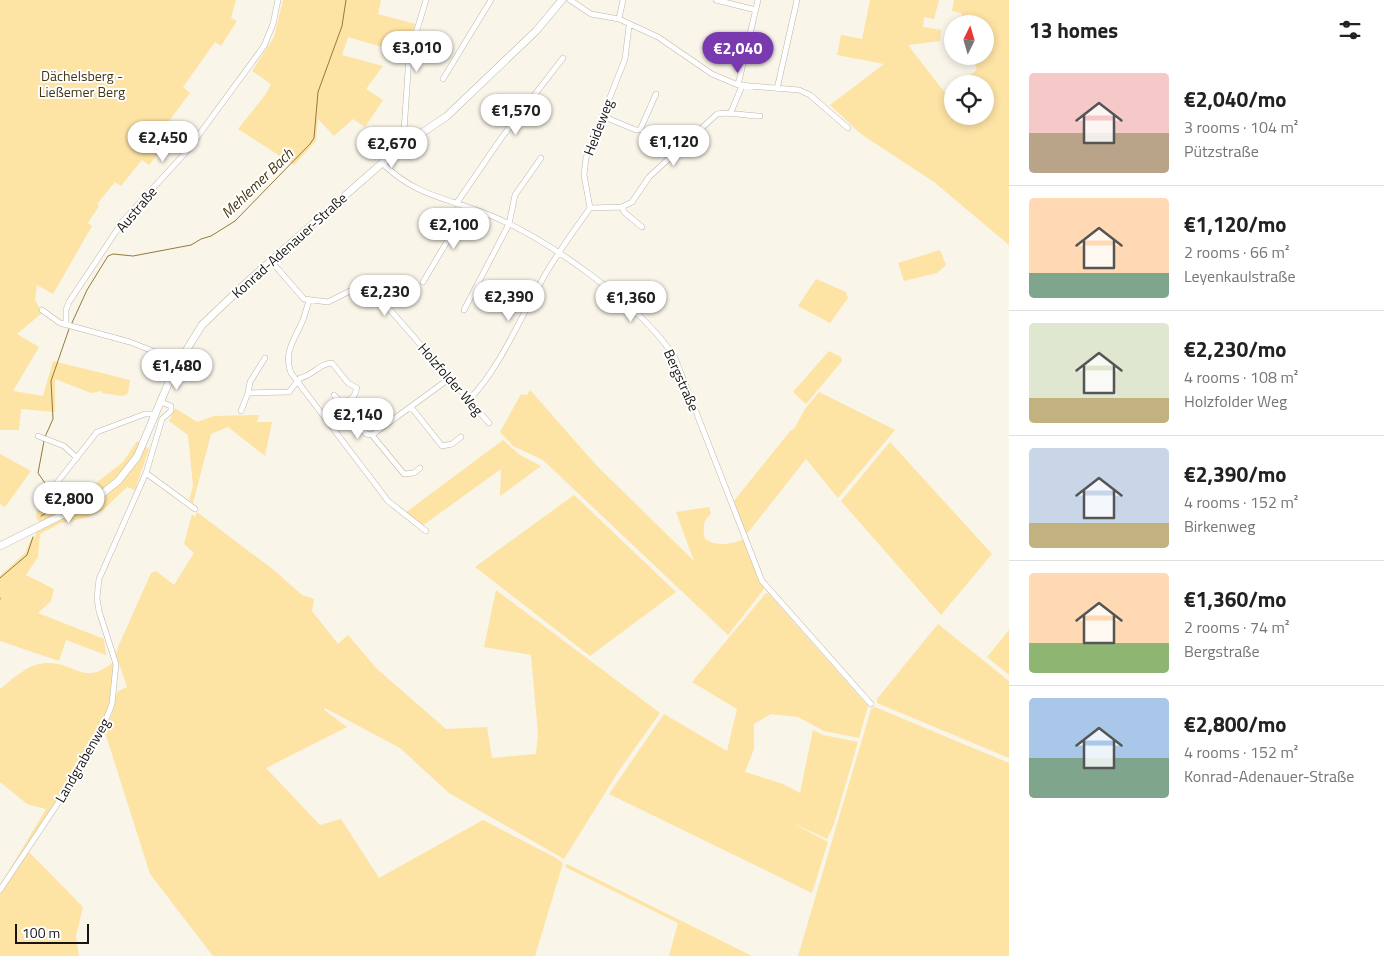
<!DOCTYPE html>
<html lang="en">
<head>
<meta charset="utf-8">
<style>
  :root { --surface:#fff; --page:#f6f6f6; --text:#222; --muted:#767676; --line:#e0e0e0; --accent:#793aaf }
  body { margin:0; font-family:"Titillium Web",sans-serif; background:var(--page); color:var(--text); height:100vh; display:flex; flex-direction:column; font-size:19px; white-space:nowrap }
  * { box-sizing:border-box; margin:0 }
  p { font-size:16px; color:var(--muted) }
  .icon { flex:none; width:28px; height:28px; fill:none; stroke:currentColor; stroke-width:2; stroke-linecap:round; stroke-linejoin:round }
  .map { position:relative; flex:1; overflow:hidden }
  .panel { display:flex; flex-direction:column; background:var(--surface); width:375px }
  .panel>* { flex:none }
  .needle { width:32px; rotate:5deg }
  .fabs { position:absolute; left:944px; top:15px; display:grid; gap:10px }
  .fabs a { display:grid; place-items:center; width:50px; height:50px; border-radius:50%; background:var(--surface); box-shadow:0 2px 8px #0003; font-size:25px }
  .scale { position:absolute; left:15px; bottom:12px; width:74px; box-sizing:border-box; padding-left:5px; border:2px solid #161511; border-top:0; font-size:14px; line-height:18px; white-space:nowrap; color:#161511; -webkit-text-stroke:4px #fff; paint-order:stroke }
  .price { position:absolute; translate:-50% -42px; padding:0 11px; border-radius:18px; background:#fff; color:#222; font-size:16px; line-height:32px; filter:drop-shadow(0 1px 2px #0008) }
  .price::after { content:''; position:absolute; left:50%; top:30px; width:15px; height:11px; margin-left:-8px; background:inherit; clip-path:polygon(0 0,100% 0,50% 100%) }
  .price.selected { background:var(--accent); color:#fff }
  ul { padding:0; list-style:none }
  li { display:flex; align-items:center; gap:15px; height:125px; padding:0 20px }
  li+li { border-top:1px solid var(--line) }
  li span { display:grid; place-items:center; flex:none; width:140px; height:100px; border-radius:5px; color:#555 }
  li>.icon { margin-inline-start:auto }
  span .icon { width:60px; height:60px; fill:#fffc; stroke-width:1 }
  li b { font-size:21px }
  h2 { display:flex; justify-content:space-between; align-items:center; height:60px; padding:0 20px; font-size:21px }
  main { display:flex; flex:1; min-height:0 }
  .map>svg:first-child { display:block }
</style>
</head>
<body>
<main>
<div class="map">
<svg width="1009" height="956" viewBox="0 0 1009 956">
  <rect width="100%" height="100%" fill="#faf5e9"/>
  <path fill="#fde3a4" d="M0,0H236L231,18L237,21L221,46L215,42L183,87L190,93L160,133L169,140L149,165L142,160L121,186L115,182L97,204L99,206L88,223L92,226L53,294L37,285L35,300L42,313L17,334L39,347L13,391L43,396L53,361L130,380L128,393L123,396L102,393L101,391L91,393L55,379V412L21,409L19,430H0Z
    M283,0H381L378,14L415,24L407,49L394,46L392,50L348,37L342,55L383,66L366,89L383,100L365,127L353,119L334,136L318,119L316,141L294,165L238,129L266,94L271,84L252,71L274,37Z
    M870,0H939L934,19L924,17L923,27L941,30L940,41L908,45L945,93L952,88V116H985V84H958L977,70L973,56H985V24H964L961,13L952,11L954,0H1009V245L934,182L861,134L830,105L884,64L837,55L841,35L862,39Z
    M940,250L946,265L937,273L904,281L898,263Z
    M816,279L846,292L848,298L830,323L798,306Z
    M829,351L841,357L842,361L806,404L793,392Z
    M530,390L597,466L694,561L676,512L709,507L711,514C702,521 703,529 705,539C717,547 730,544 743,540L764,589L728,635L543,460L513,446L500,432L521,394L527,395Z
    M819,392L895,430L838,498L806,459L746,535L733,502L791,430L794,429L805,409Z
    M175,408L197,422L214,416L259,415L257,422H272L265,456L228,427L211,434L193,503L189,500L193,486L188,435L169,421Z
    M503,440L520,455L541,466L500,496L501,469L422,526L405,513Z
    M137,441L149,449L135,490L127,487L102,511L85,518L61,523L40,534L38,557L26,575L54,589L51,601L38,613L104,639L106,655L66,640L59,661L0,641V576L25,553L31,539L35,537L39,521L36,518L37,511L55,491L66,499L65,505H68L123,462Z
    M890,442L992,554L941,615L841,501Z
    M0,454L31,471L5,507L0,504Z
    M574,495L676,592L590,656L475,567Z
    M197,512L275,571L302,595L314,599L312,611L338,644L348,635L376,668L446,729L487,727L492,758L536,754L538,734L531,655L484,647L496,590L660,713L620,769L564,859L449,793L400,748L325,708L324,710L347,727L266,768L320,825L341,819L379,878L483,820L556,858L563,863L535,956H213L150,874L104,729L112,714L117,692L127,687L116,654L118,647L151,573L156,571L174,585L194,553L184,544L192,514L195,517Z
    M766,593L769,594L868,706L859,738L824,731L798,717L771,714L754,724V749L745,772L783,784L800,793L813,730L823,735L858,742L834,824L827,839L789,821L828,842L812,893L609,794L664,714L727,751L737,709L692,682Z
    M938,624L1009,681V758L877,703V699Z
    M1009,630V675L987,657Z
    M113,662L111,703L100,729L62,793L4,879L46,809L27,804L0,782V689C14,678 29,663 47,663C75,662 84,687 113,662Z
    M875,707L1009,763V956H798L871,709Z
    M28,851L83,907L76,936L79,956H0V894Z
    M567,864L752,956H669L678,923L565,867Z"/>
  <g fill="none" stroke-linecap="round" stroke-linejoin="round">
    <path stroke="#937b3e" stroke-width="1" d="M71,325L87,290L108,256L113,254L133,256L191,245L201,239L211,236L235,221L310,144L314,138L318,92L342,26L346,0
      M45,437L53,419L51,381L69,329
      M44,441L38,473L47,486
      M41,516L59,506L60,496L56,493
      M0,578L27,555L33,537
      M0,598V599"/>
    <defs>
      <path id="minor" d="M570,0L591,14L619,19L623,0
        M716,0L756,10
        M619,19L658,37L712,74L738,85L799,90L810,95L848,128
        M443,79L491,0
        M738,85L758,0
        M777,89L797,0
        M731,112L742,86
        M602,116L636,130H640L656,94
        M403,146L409,56L426,0
        M382,163C417,197 445,197 487,214C545,237 641,304 675,358L762,581L871,704
        M456,204L502,137L563,58
        M622,207L624,212L642,227
        M590,208L622,207L632,202L649,177L717,114C727,111 746,116 760,116
        M271,261L304,299L328,302L350,291H363L378,296L489,423
        M423,282L467,208
        M309,301C307,307 305,314 303,320C295,339 283,352 291,373L388,501L426,531
        M42,310L60,323L130,342L178,361
        M464,310L509,224L515,195L541,158
        M66,323V310L69,302L123,221L187,151L264,46L273,24L278,0
        M265,358L250,382L248,393L289,392L300,378C312,376 320,363 332,363L348,383L357,388L354,396L343,405L366,434L372,435
        M334,395L343,405
        M469,400C501,366 518,322 541,282C555,256 573,232 590,208L584,175L586,158L625,59L629,26
        M411,407L442,446L452,444L461,437
        M241,411L248,393
        M38,436L64,446L77,458
        M420,468L414,473L404,474L372,435L450,378
        M146,473L195,509
        M44,499L97,432L145,414H156
        M0,890L64,794L102,730L112,704L116,664L99,611L97,598L99,579L146,473L162,419L171,411V406L161,402"/>
      <path id="secondary" d="M0,546L98,497L118,481L137,457L174,370L202,325L246,283L340,200L397,150L447,116L536,31L562,0"/>
    </defs>
    <use href="#minor" stroke="#bbb7ab" stroke-width="6"/>
    <use href="#secondary" stroke="#bbb7ab" stroke-width="8"/>
    <use href="#minor" stroke="#fff" stroke-width="5"/>
    <use href="#secondary" stroke="#fff" stroke-width="7"/>
  </g>
  <g text-anchor="middle" dominant-baseline="central" stroke-width="4" stroke-linejoin="round" paint-order="stroke">
    <g font-size="14" fill="#453711" stroke="#fff">
      <text x="82" y="75">Dächelsberg -<tspan x="82" dy="16">Ließemer Berg</tspan></text>
    </g>
    <g font-size="14" fill="#161511" stroke="#fff">
      <text transform="translate(598 127) rotate(-69)">Heideweg</text>
      <text transform="translate(136 209) rotate(-50)">Austraße</text>
      <text transform="translate(289 245) rotate(-42)">Konrad-Adenauer-Straße</text>
      <text transform="translate(451 379) rotate(49)">Holzfolder Weg</text>
      <text transform="translate(682 380) rotate(66)">Bergstraße</text>
      <text transform="translate(82 760) rotate(-60)">Landgrabenweg</text>
    </g>
    <g font-size="15" font-style="italic" fill="#43350f" stroke="#fff">
      <text transform="translate(257 183) rotate(-44)">Mehlemer Bach</text>
    </g>
  </g>
</svg>
<div class="fabs">
<a><svg class="needle" viewBox="-14 -14 28 28"><path d="M0-13l5 13h-10z" fill="#e53935"/><path d="M0 13l5-13h-10z" fill="#767676"/></svg></a>
<a><svg class="icon" aria-label="locate" viewBox="0 0 24 24"><circle cx="12" cy="12" r="6"/><path d="M12 2v4M12 18v4M2 12h4M18 12h4"/></svg></a>
</div>
<div class="scale">100 m</div>
<b class="price" style="left:417px;top:73px">€3,010</b>
<b class="price selected" style="left:738px;top:74px">€2,040</b>
<b class="price" style="left:516px;top:136px">€1,570</b>
<b class="price" style="left:163px;top:163px">€2,450</b>
<b class="price" style="left:674px;top:167px">€1,120</b>
<b class="price" style="left:392px;top:169px">€2,670</b>
<b class="price" style="left:454px;top:250px">€2,100</b>
<b class="price" style="left:385px;top:317px">€2,230</b>
<b class="price" style="left:509px;top:322px">€2,390</b>
<b class="price" style="left:631px;top:323px">€1,360</b>
<b class="price" style="left:177px;top:391px">€1,480</b>
<b class="price" style="left:358px;top:440px">€2,140</b>
<b class="price" style="left:69px;top:524px">€2,800</b>
</div>
<section class="panel">
<h2>13 homes<svg class="icon" aria-label="filters" viewBox="0 0 24 24"><path d="M4 7h16M4 17h16"/><circle cx="9" cy="7" r="2"/><circle cx="15" cy="17" r="2"/></svg></h2>
<ul>
<li><span style="background:linear-gradient(#f6c9c9 60%,#b9a48a 0)"><svg class="icon" aria-label="home" viewBox="0 0 24 24"><path d="M3 11l9-7 9 7M6 9v11h12V9"/></svg></span><div><b>€2,040/mo</b><p>3 rooms · 104 m²</p><p>Pützstraße</p></div></li>
<li><span style="background:linear-gradient(#ffd9b3 75%,#7fa58c 0)"><svg class="icon" aria-label="home" viewBox="0 0 24 24"><path d="M3 11l9-7 9 7M6 9v11h12V9"/></svg></span><div><b>€1,120/mo</b><p>2 rooms · 66 m²</p><p>Leyenkaulstraße</p></div></li>
<li><span style="background:linear-gradient(#dfe7d0 75%,#c2b280 0)"><svg class="icon" aria-label="home" viewBox="0 0 24 24"><path d="M3 11l9-7 9 7M6 9v11h12V9"/></svg></span><div><b>€2,230/mo</b><p>4 rooms · 108 m²</p><p>Holzfolder Weg</p></div></li>
<li><span style="background:linear-gradient(#c9d6e8 75%,#c2b280 0)"><svg class="icon" aria-label="home" viewBox="0 0 24 24"><path d="M3 11l9-7 9 7M6 9v11h12V9"/></svg></span><div><b>€2,390/mo</b><p>4 rooms · 152 m²</p><p>Birkenweg</p></div></li>
<li><span style="background:linear-gradient(#ffd9b3 70%,#8fb573 0)"><svg class="icon" aria-label="home" viewBox="0 0 24 24"><path d="M3 11l9-7 9 7M6 9v11h12V9"/></svg></span><div><b>€1,360/mo</b><p>2 rooms · 74 m²</p><p>Bergstraße</p></div></li>
<li><span style="background:linear-gradient(#a9c7e8 60%,#7fa58c 0)"><svg class="icon" aria-label="home" viewBox="0 0 24 24"><path d="M3 11l9-7 9 7M6 9v11h12V9"/></svg></span><div><b>€2,800/mo</b><p>4 rooms · 152 m²</p><p>Konrad-Adenauer-Straße</p></div></li>
</ul>
</section>
</main>
</body>
</html>
